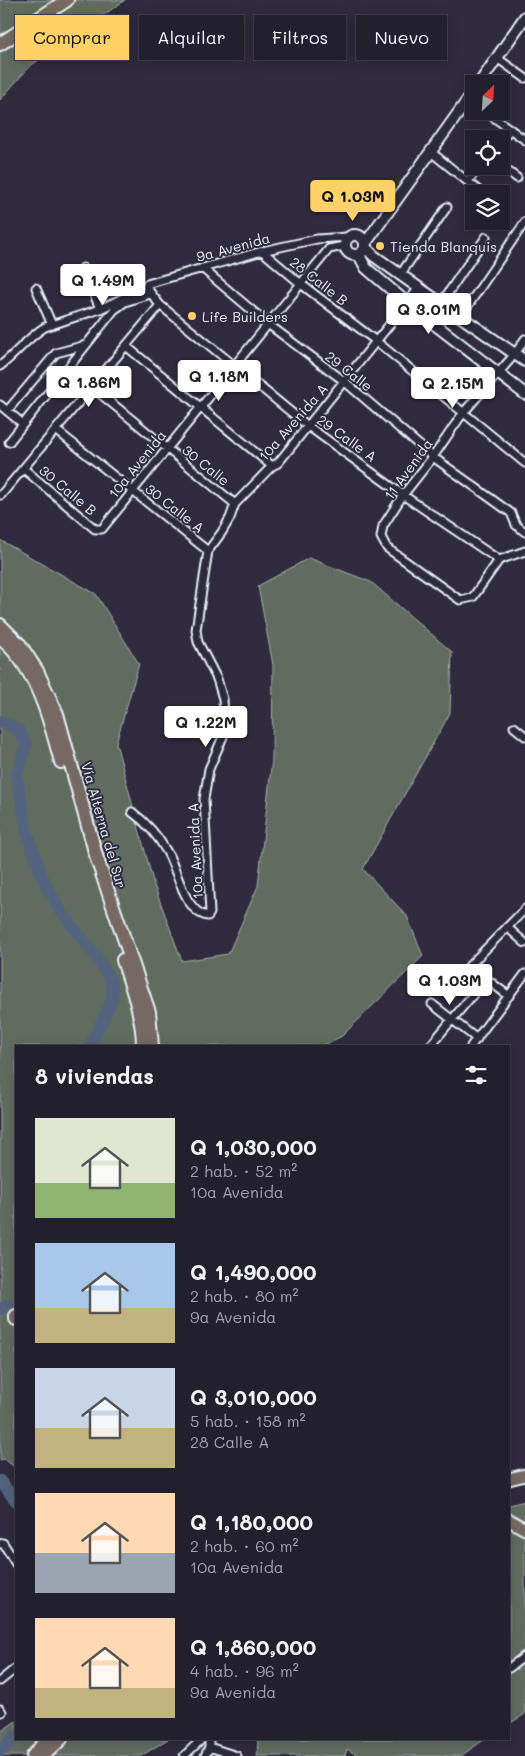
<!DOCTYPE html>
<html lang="es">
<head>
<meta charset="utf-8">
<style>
  :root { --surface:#23202e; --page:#2b2836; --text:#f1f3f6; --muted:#a3a3aa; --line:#403e4a; --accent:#ffd166 }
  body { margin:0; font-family:Mali,sans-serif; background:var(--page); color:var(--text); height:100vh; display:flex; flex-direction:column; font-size:19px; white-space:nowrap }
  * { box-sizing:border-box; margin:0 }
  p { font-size:16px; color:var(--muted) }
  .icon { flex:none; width:28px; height:28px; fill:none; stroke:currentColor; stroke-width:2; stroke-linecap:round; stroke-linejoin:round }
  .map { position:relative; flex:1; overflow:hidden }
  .panel { position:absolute; left:15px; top:1045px; width:495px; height:695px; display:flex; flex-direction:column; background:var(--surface); border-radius:0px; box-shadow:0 2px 12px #0003,0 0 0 1px var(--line) }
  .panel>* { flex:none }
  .banner { position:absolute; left:15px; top:15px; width:495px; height:45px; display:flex; gap:10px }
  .needle { width:32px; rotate:25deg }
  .buttons { position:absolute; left:465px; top:75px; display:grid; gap:10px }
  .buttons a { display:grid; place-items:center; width:45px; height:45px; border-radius:0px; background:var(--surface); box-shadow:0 2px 12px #0003,0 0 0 1px var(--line); font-size:25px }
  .price { position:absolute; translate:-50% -42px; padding:0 11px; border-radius:5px; background:#fff; color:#222; font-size:16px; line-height:32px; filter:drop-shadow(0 1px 2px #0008) }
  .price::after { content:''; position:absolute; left:50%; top:30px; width:15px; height:11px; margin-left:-8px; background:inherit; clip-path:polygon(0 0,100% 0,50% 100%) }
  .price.current { background:var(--accent); color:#111 }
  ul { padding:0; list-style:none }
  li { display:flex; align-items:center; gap:15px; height:125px; padding:0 20px }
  li span { display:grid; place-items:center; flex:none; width:140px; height:100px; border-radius:0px; color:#555 }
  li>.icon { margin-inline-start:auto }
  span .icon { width:60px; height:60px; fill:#fffc; stroke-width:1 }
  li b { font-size:21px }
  h2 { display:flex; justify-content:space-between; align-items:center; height:60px; padding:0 20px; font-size:21px }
  .pill { padding:0 18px; border-radius:0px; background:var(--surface); box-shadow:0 2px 12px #0003,0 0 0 1px var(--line); font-size:18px; line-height:45px }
  .pill.current { background:var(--accent); color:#111 }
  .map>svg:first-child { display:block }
</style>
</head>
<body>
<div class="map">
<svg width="525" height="1756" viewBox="0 0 525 1756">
  <rect width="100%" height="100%" fill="#2f2a3d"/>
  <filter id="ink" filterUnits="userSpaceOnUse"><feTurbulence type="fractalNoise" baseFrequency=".02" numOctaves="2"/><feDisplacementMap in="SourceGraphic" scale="10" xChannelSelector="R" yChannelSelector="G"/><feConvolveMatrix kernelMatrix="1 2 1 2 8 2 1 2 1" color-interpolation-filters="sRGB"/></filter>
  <g filter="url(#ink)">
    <path fill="#616c60" stroke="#a4aeac" d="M0,0H125L30,66L0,100Z
      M0,540L96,594L139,664L116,743L154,885L182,961L228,954L258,886L272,759L273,665L258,586L309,558L371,582L452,652L450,713L363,869L407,916L423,956L342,1036L322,1046H16V1468L4,1459L0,1460Z
      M525,1501V1714L509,1724V1505Z
      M16,1721V1739H168L141,1756H0V1732Z
      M258,1739H485L461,1756H359L347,1749L345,1756H257Z"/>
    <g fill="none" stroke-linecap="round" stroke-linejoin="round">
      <path stroke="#53637d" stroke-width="12" d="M0,721L19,730L26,745L17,776L27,832L43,879L60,910L91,950L109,977L113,990L111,1002L90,1046
        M0,1309L9,1305
        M0,1481L16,1501
        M0,1752L16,1736"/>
      <defs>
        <path id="minor" d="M497,58L525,78
          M485,111L525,140
          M501,141L510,129
          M431,152L483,194
          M501,166L517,178
          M468,181L480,166
          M347,237L317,239L262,251L147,284L146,287L160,305L308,426L403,495L499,560
          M329,249L344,246
          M262,251L301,284L376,341L525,463
          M83,268L100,309
          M202,268L268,324L344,381L433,457L511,513L516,525L525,532
          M400,275L447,207
          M36,288L52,325
          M442,302L486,237
          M461,316L525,222
          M525,339L515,354L463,413L433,457L403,495L383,526L381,537L387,548L460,600L473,597L499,560L525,551
          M126,346L272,466
          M0,366C16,354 28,337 45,327L100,309L146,287
          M92,387L235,504
          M0,405L23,424
          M7,411L56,353L86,345
          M56,430L208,551
          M9,442L114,310L125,302L150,294
          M24,469L95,529H102L329,249
          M1,495L160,305
          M514,727L525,736
          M132,812C147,823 158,836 167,852C177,869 185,914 208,916L210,913L204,799L209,769L225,732L223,699L217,679L198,642L196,630L208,551L222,532L230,518L235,504L272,466L278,463L419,288
          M507,927L525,943
          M509,996L469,966L525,909
          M432,1004L477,1039
          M430,1046L486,979
          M471,1046L525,974
          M0,1544L3,1543L16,1564
          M509,1668L525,1656
          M0,1681L16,1668
          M0,1709L2,1712
          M209,1747L237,1756
          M184,1756L202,1739
          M205,1756L209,1747V1739"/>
        <path id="secondary" d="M479,84L525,17
          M345 245a10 10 0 1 1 20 0a10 10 0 1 1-20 0Z
          M365,244L474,91
          M365,247L374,256L419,288L525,361
          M359,255L366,268L407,303L525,394"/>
        <path id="primary" d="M509,1479L525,1475
          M509,1520L525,1529"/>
        <path id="trunk" d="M0,44L67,0
          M0,625L20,645L37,671L57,714L97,859L149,1012L152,1046
          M0,636C8,645 17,653 23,663C43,692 52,729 61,762
          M123,960C132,989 143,1016 143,1046
          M16,1316V1319
          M33,1756L46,1741
          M43,1756L61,1739"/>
      </defs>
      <use href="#minor" stroke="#e8f1f8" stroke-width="11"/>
      <use href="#secondary" stroke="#e8f1f8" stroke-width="14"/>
      <use href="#primary" stroke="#e8f1f8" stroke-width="15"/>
      <use href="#trunk" stroke="#e8f1f8" stroke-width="16"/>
      <use href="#minor" stroke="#2f2a3d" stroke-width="7"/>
      <use href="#secondary" stroke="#2f2a3d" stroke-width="10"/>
      <use href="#primary" stroke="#766964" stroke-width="11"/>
      <use href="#trunk" stroke="#766964" stroke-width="12"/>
    </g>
  </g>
  <g fill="#ffd166" stroke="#2f2a3d" stroke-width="2">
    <circle cx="380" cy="246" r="5"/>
    <circle cx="192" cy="316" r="5"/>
  </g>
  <g text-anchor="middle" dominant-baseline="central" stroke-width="4" stroke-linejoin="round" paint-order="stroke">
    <g font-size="14" fill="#e8f1f8" stroke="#2f2a3d" text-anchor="start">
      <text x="390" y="246">Tienda Blanquis</text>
      <text x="202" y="316">Life Builders</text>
    </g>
    <g font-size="14" fill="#e8f1f8" stroke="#2f2a3d">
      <text transform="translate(233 247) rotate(-15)">9a Avenida</text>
      <text transform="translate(319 281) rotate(38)">28 Calle B</text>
      <text transform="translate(349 371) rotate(38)">29 Calle</text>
      <text transform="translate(293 422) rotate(-49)">10a Avenida A</text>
      <text transform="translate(347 438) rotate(36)">29 Calle A</text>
      <text transform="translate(137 464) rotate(-51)">10a Avenida</text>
      <text transform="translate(206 465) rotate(39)">30 Calle</text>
      <text transform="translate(408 469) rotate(-54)">11 Avenida</text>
      <text transform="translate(68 490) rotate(40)">30 Calle B</text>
      <text transform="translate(175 508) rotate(38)">30 Calle A</text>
      <text transform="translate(104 825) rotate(74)">Vía Alterna del Sur</text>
      <text transform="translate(195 851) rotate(-93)">10a Avenida A</text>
    </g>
  </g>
</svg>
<div class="buttons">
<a><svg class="needle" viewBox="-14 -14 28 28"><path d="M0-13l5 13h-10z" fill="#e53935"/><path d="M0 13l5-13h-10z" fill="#a3a3aa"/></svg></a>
<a><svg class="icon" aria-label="locate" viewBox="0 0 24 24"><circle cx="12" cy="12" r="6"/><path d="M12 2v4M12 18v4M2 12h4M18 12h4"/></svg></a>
<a><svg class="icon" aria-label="layers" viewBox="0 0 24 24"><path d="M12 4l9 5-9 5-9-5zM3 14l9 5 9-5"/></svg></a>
</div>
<b class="price current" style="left:353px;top:222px">Q 1.03M</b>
<b class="price" style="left:103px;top:306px">Q 1.49M</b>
<b class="price" style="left:429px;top:335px">Q 3.01M</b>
<b class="price" style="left:219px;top:402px">Q 1.18M</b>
<b class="price" style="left:89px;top:408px">Q 1.86M</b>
<b class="price" style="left:453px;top:409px">Q 2.15M</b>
<b class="price" style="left:206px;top:748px">Q 1.22M</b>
<b class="price" style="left:450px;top:1006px">Q 1.03M</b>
<div class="banner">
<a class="pill current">Comprar</a>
<a class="pill">Alquilar</a>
<a class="pill">Filtros</a>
<a class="pill">Nuevo</a>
</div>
<section class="panel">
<h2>8 viviendas<svg class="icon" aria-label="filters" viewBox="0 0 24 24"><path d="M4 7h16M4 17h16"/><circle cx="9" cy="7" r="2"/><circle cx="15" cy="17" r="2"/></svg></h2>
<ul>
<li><span style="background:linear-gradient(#dfe7d0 65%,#8fb573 0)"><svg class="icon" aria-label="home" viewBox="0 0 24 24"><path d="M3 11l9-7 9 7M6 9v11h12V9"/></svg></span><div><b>Q 1,030,000</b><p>2 hab. · 52 m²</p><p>10a Avenida</p></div></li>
<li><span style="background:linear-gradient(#a9c7e8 65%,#c2b280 0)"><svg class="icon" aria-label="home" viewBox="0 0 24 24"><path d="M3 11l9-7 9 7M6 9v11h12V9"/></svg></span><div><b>Q 1,490,000</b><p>2 hab. · 80 m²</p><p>9a Avenida</p></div></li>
<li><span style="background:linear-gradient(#c9d6e8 60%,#c2b280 0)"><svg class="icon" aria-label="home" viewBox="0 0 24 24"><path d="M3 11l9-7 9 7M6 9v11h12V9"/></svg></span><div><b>Q 3,010,000</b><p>5 hab. · 158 m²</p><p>28 Calle A</p></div></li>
<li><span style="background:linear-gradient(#ffd9b3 60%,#9aa5b1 0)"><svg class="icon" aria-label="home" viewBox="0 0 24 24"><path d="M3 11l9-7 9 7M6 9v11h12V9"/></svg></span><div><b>Q 1,180,000</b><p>2 hab. · 60 m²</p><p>10a Avenida</p></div></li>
<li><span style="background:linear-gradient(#ffd9b3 70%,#c2b280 0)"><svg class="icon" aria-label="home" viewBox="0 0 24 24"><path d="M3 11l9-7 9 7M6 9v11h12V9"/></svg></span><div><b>Q 1,860,000</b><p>4 hab. · 96 m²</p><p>9a Avenida</p></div></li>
</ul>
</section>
</div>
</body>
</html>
